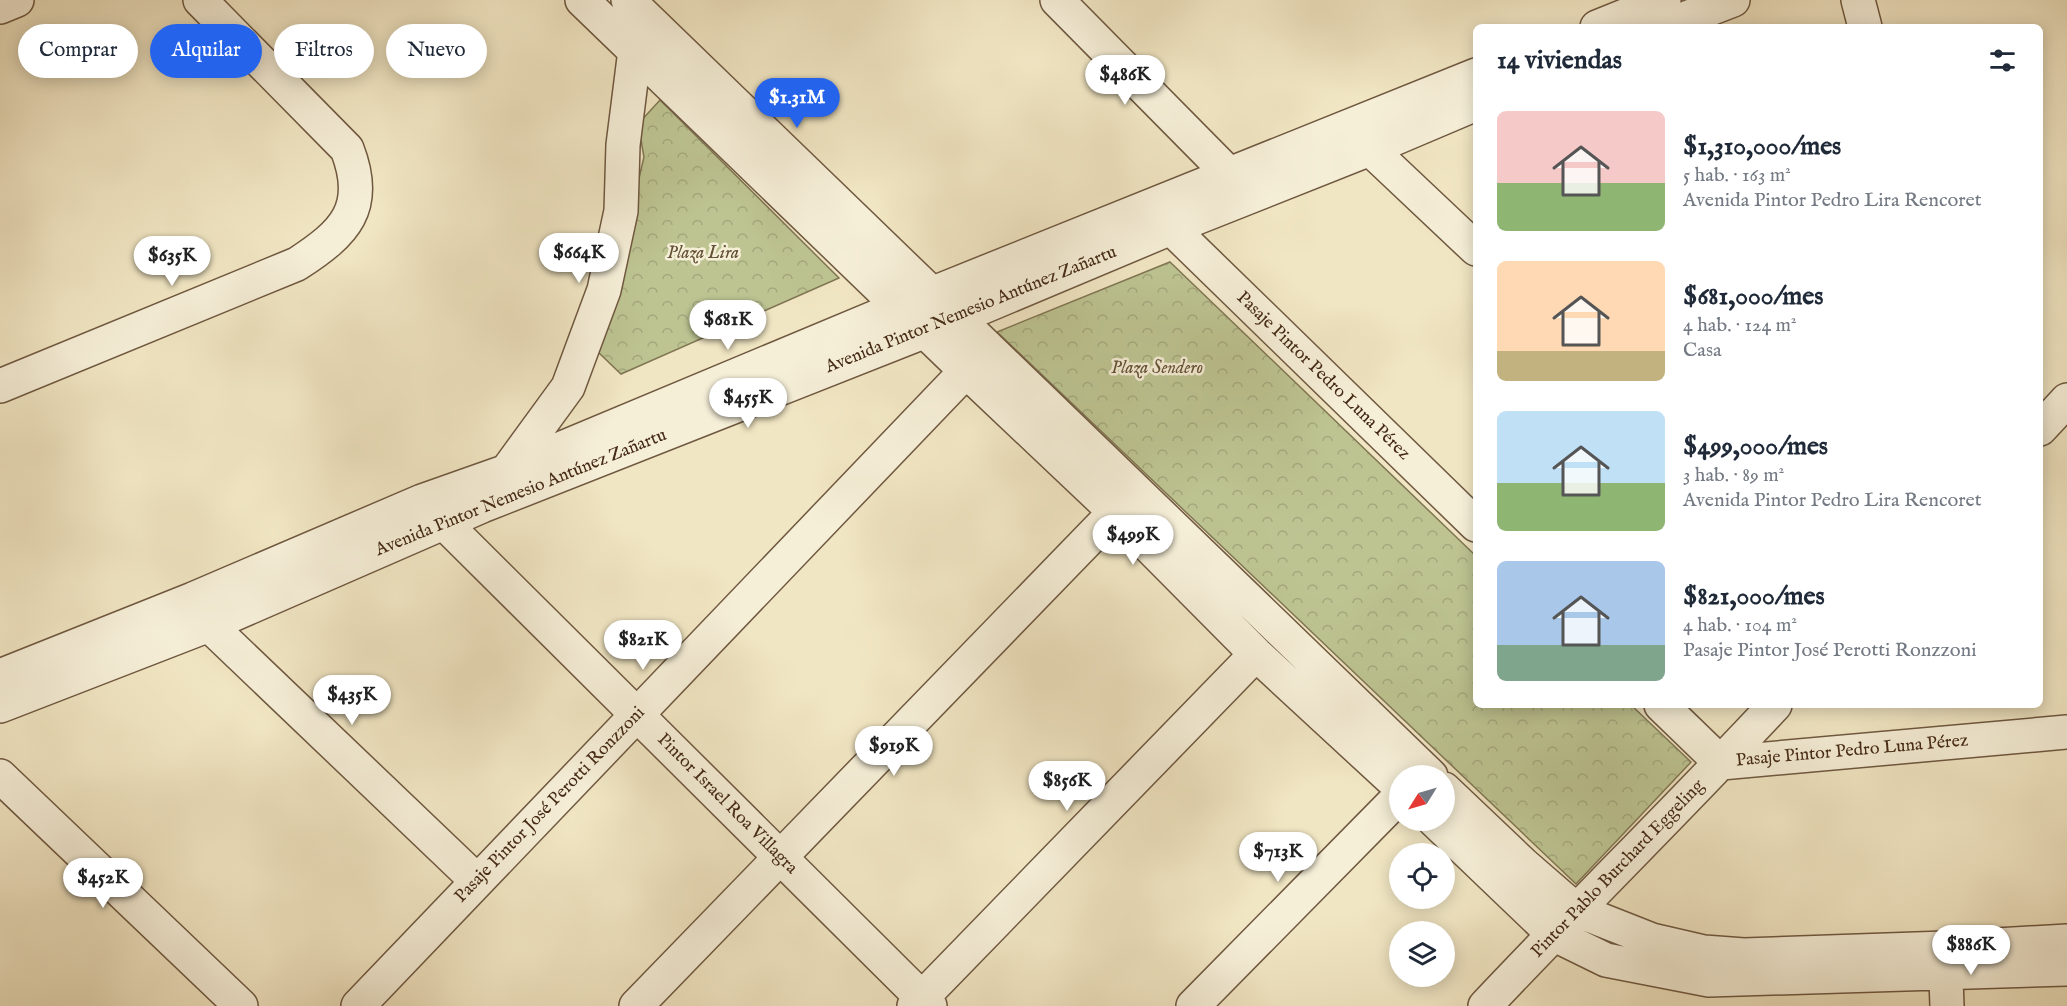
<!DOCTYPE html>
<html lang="es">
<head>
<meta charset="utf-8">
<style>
  :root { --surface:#fff; --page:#f6f6f7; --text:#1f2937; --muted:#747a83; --accent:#2563eb }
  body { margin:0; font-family:"IM FELL English",serif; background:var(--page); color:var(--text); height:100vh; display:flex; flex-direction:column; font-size:22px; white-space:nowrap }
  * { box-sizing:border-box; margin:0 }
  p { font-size:20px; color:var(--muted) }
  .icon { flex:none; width:33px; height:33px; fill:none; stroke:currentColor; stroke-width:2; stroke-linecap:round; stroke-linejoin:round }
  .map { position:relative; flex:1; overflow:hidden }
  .drawer { position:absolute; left:1473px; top:24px; width:570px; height:684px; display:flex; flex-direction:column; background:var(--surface); border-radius:9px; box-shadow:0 3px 15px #0003 }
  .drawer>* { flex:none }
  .hud { position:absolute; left:18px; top:24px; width:570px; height:54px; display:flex; gap:12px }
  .needle { width:39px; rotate:233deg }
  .fabs { position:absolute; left:1389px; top:765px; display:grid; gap:12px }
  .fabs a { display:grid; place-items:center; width:66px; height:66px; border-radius:50%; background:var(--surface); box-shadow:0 3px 15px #0003; font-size:30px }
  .price { position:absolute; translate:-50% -51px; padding:0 14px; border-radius:21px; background:#fff; color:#222; font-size:20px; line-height:39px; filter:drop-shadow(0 2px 3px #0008) }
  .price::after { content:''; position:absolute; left:50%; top:36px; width:18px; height:14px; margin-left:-9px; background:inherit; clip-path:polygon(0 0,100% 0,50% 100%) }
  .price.on { background:var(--accent); color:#fff }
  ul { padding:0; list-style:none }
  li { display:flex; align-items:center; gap:18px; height:150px; padding:0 24px }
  li span { display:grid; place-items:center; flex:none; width:168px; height:120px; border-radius:9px; color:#555 }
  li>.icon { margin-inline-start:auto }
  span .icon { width:72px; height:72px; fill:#fffc; stroke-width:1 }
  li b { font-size:26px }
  h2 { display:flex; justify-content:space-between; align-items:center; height:72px; padding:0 24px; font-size:26px }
  .pill { padding:0 21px; border-radius:27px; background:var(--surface); box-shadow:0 3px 15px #0003; font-size:21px; line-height:54px }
  .pill.on { background:var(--accent); color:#fff }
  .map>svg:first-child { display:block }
</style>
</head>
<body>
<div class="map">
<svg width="2067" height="1006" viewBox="0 0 2067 1006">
  <defs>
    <pattern id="park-crowns" width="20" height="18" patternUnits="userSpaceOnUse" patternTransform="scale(1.5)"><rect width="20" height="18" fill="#bdc492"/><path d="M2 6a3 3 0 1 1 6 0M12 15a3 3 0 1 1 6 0" fill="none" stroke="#a4a87d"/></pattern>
  </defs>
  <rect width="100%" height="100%" fill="#f1e6c3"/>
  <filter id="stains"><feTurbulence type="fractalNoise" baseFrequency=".00333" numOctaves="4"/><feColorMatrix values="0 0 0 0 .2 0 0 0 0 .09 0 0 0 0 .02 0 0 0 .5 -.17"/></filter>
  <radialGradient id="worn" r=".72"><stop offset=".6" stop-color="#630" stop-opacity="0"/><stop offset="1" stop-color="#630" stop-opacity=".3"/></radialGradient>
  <path fill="url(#park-crowns)" stroke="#807653" stroke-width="1.5" d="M660,100L839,278L621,374L598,352L644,157L638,124Z
    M1170,262L1476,556V705H1631L1691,762L1576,884L997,332Z"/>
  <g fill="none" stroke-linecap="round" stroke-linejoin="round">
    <defs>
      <path id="minor" d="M582,0L966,371L1115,512L1256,654L1400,787
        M628,0L1431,776
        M1057,0L1230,175
        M1858,0L1865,27
        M0,7L17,0
        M1597,27L1664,0
        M1663,27L1733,0
        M1370,149L1476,249
        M1171,228L1476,525
        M0,386L297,264C345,233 370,208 347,149L200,0
        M2040,429L2067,400
        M506,472L568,387L604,290L621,211L623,145L635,50
        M430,509L930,1006
        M198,608L209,625L477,881
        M0,676L193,599L422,501L507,471L931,294L1476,75
        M1661,705L1721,763L2067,732
        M0,706L209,625L482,506L926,331L1171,228L1370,149L1476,104
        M0,776L241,1006
        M1444,789L1523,864L1576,910L1652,940L1704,952L1744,955L1945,948L2067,941
        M1434,820L1553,934L1606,960L1709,980L2067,969
        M1945,951L1947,1006
        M358,1006L966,371
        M636,1006L1115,512
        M914,1006L1256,654
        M1193,1006L1400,796
        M1485,1006C1581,904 1680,807 1775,705"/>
    </defs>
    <use href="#minor" stroke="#6f5840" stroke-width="36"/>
    <use href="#minor" stroke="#f6efd8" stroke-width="33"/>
  </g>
  <g text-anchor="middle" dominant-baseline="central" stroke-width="5" stroke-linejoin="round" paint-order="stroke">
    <g font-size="18" font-style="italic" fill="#625034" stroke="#f6efd8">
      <text x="703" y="253">Plaza Lira</text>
      <text x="1157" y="368">Plaza Sendero</text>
    </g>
    <g font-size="18" fill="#442914" stroke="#f6efd8">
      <text transform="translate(971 310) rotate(-22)">Avenida Pintor Nemesio Antúnez Zañartu</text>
      <text transform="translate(1323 376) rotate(44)">Pasaje Pintor Pedro Luna Pérez</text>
      <text transform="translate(521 493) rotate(-22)">Avenida Pintor Nemesio Antúnez Zañartu</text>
      <text transform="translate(1852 751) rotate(-5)">Pasaje Pintor Pedro Luna Pérez</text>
      <text transform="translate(727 804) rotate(45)">Pintor Israel Roa Villagra</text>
      <text transform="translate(550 805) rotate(-46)">Pasaje Pintor José Perotti Ronzzoni</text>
      <text transform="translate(1618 869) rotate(-46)">Pintor Pablo Burchard Eggeling</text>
    </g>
  </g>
  <rect width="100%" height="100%" filter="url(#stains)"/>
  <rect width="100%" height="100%" fill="url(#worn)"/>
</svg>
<div class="fabs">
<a><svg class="needle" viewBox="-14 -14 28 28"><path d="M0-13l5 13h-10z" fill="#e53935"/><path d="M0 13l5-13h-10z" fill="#747a83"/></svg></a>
<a><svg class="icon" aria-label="locate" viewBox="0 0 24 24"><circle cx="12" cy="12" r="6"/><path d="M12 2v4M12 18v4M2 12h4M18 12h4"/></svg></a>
<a><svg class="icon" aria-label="layers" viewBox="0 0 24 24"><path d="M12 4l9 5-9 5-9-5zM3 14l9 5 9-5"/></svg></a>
</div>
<b class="price" style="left:1125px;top:106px">$486K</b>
<b class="price on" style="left:797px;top:129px">$1.31M</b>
<b class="price" style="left:579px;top:284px">$664K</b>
<b class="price" style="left:172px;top:287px">$635K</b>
<b class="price" style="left:728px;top:351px">$681K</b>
<b class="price" style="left:748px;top:429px">$455K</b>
<b class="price" style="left:1133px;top:566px">$499K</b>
<b class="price" style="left:643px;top:671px">$821K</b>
<b class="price" style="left:352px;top:726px">$435K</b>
<b class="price" style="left:894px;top:777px">$919K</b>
<b class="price" style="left:1067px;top:812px">$856K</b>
<b class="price" style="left:1278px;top:883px">$713K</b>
<b class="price" style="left:103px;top:909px">$452K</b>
<b class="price" style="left:1971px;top:976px">$886K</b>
<div class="hud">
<a class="pill">Comprar</a>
<a class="pill on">Alquilar</a>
<a class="pill">Filtros</a>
<a class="pill">Nuevo</a>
</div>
<section class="drawer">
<h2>14 viviendas<svg class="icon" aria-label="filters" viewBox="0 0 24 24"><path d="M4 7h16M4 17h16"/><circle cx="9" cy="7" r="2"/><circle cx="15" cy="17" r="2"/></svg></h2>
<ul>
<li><span style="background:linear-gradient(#f6c9c9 60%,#8fb573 0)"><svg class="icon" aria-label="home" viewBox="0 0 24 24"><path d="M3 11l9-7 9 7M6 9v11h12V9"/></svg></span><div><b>$1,310,000/mes</b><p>5 hab. · 163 m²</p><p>Avenida Pintor Pedro Lira Rencoret</p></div></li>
<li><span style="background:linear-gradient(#ffd9b3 75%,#c2b280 0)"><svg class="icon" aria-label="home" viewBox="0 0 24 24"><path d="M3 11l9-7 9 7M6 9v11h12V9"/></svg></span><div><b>$681,000/mes</b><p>4 hab. · 124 m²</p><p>Casa</p></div></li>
<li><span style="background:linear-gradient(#bfe0f5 60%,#8fb573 0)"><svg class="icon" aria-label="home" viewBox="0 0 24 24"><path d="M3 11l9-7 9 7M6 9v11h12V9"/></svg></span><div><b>$499,000/mes</b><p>3 hab. · 89 m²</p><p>Avenida Pintor Pedro Lira Rencoret</p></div></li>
<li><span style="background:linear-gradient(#a9c7e8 70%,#7fa58c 0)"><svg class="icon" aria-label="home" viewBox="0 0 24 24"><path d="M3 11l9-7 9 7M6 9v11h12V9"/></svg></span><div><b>$821,000/mes</b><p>4 hab. · 104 m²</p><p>Pasaje Pintor José Perotti Ronzzoni</p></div></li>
</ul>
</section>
</div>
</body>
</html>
